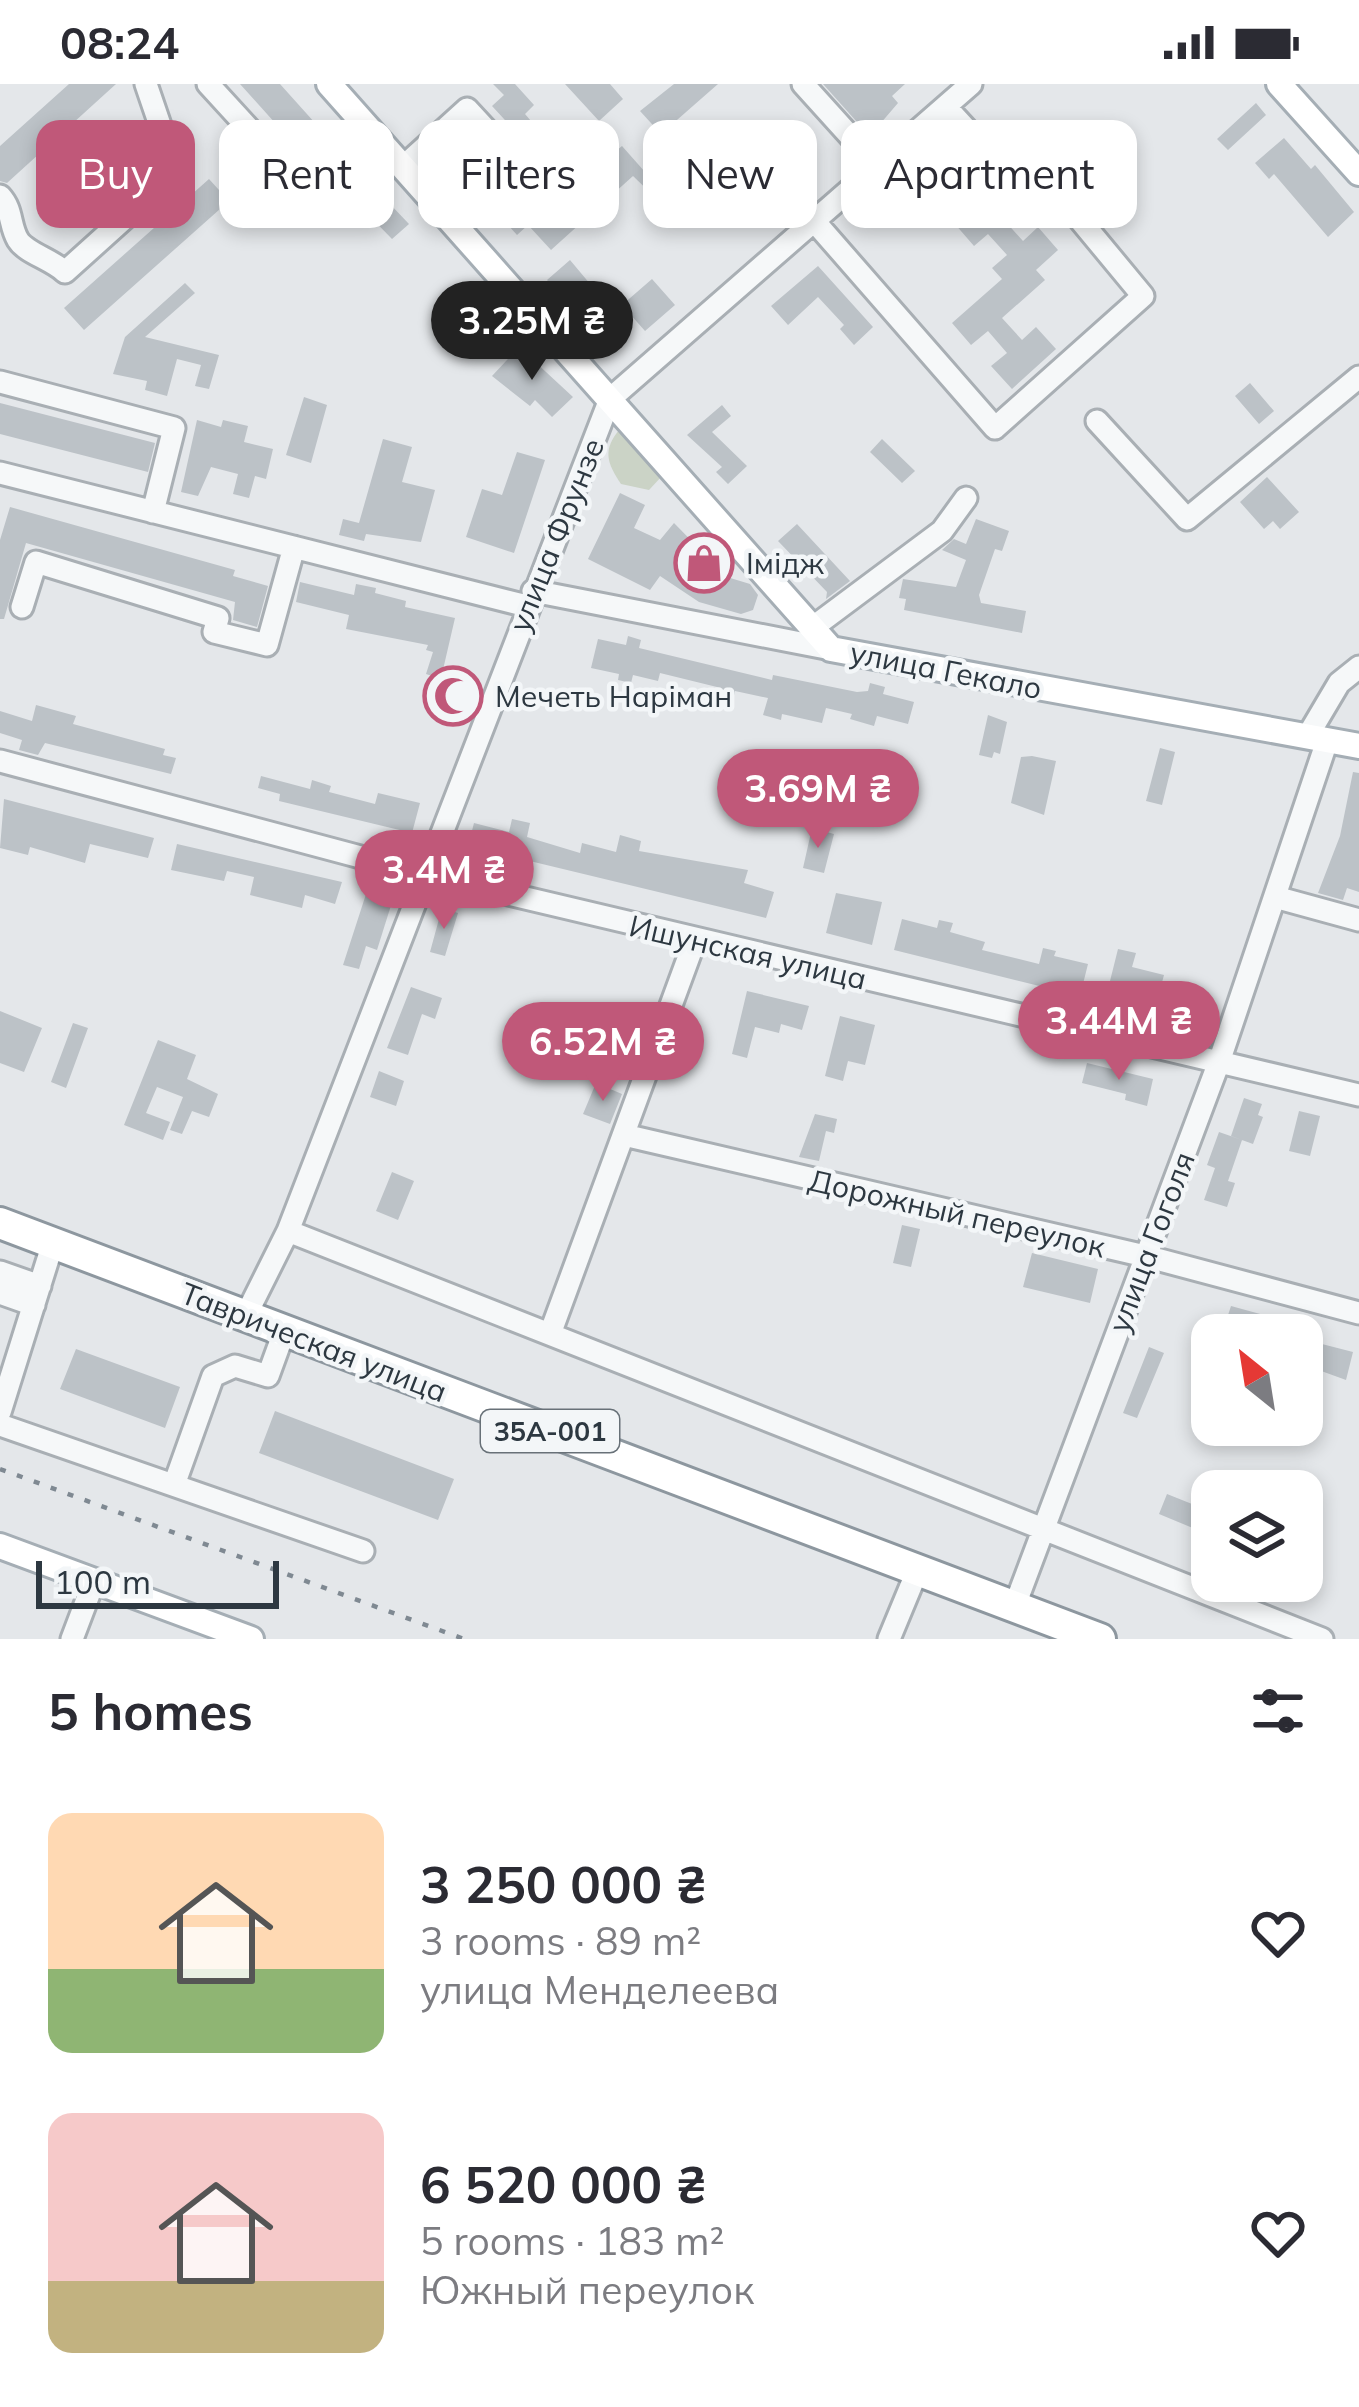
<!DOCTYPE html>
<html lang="en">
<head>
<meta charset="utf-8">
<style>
  :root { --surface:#fff; --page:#f7f7f7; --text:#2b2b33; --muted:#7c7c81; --accent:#c05879 }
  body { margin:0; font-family:Mulish,sans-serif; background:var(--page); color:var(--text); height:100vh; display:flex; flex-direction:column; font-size:45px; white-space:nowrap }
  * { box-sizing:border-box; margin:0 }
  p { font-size:39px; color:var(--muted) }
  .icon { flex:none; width:66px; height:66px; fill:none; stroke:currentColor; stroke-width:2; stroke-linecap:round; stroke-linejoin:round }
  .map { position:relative; height:1555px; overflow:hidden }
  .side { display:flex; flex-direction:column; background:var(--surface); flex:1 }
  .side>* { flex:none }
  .top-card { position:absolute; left:36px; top:36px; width:1287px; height:108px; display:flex; gap:24px }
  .needle { width:78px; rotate:330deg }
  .tools { position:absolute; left:1191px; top:1230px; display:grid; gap:24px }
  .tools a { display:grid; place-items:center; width:132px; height:132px; border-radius:24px; background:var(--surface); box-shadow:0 6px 18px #0003; font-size:60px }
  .scale { position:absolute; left:36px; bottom:30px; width:243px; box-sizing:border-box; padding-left:12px; border:6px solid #2d3841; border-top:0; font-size:33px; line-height:42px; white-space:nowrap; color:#2d3841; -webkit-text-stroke:9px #f3f6f8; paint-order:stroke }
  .price { position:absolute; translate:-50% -102px; padding:0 27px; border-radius:42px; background:var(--accent); color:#fff; font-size:39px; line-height:78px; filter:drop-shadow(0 3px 6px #0008) }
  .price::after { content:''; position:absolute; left:50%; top:72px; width:36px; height:27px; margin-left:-18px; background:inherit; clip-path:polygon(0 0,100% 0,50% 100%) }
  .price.active { background:#222; color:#fff }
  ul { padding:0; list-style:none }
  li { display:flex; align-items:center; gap:36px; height:300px; padding:0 48px }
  li span { display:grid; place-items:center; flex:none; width:336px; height:240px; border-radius:24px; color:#555 }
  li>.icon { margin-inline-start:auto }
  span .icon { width:144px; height:144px; fill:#fffc; stroke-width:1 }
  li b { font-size:51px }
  h2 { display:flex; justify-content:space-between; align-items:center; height:144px; padding:0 48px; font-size:51px }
  .chip { padding:0 42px; border-radius:24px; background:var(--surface); box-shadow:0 6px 18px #0003; font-size:42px; line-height:108px }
  .chip.active { background:var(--accent); color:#fff }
  .status { display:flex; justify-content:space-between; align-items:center; height:84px; padding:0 60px; background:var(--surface); direction:ltr }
  .status svg { height:33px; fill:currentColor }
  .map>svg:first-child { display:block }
</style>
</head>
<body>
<div class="status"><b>08:24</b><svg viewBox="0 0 49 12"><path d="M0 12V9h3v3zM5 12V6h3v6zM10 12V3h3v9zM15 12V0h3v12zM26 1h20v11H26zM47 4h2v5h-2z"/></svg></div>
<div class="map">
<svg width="1359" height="1555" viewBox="0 0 1359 1555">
  <rect width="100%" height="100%" fill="#e4e7ea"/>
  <path fill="#cbd3c6" d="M620,345L662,392L649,406L621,400C607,379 602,366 620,345Z"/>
  <path fill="#bcc2c7" d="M69,0H116L7,99L0,97V62Z
    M240,0H280L324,49L302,69Z
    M493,0H515L534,21L525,30L531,37L517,49L492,22L504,11Z
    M565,0H610L623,15L599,37Z
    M674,0H718L661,50L640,27Z
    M823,0H905L892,12L898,19L874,47H865Z
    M1256,19L1266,31L1228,66L1217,55Z
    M468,48L518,109L521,106L545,133L568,107L622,62L653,97L656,93L675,110L664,122L633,92L551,166L528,141L517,151L442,68Z
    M1284,54L1311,85L1315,81L1354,128L1328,153L1274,90L1269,95L1255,79Z
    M209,95L229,117L84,246L64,224Z
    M368,97L409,140L392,155L351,113Z
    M997,101L1019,122L1004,136L1023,157L1038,143L1058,166L1036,186L1045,196L1002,234L1022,256L1036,243L1056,265L1012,305L991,282L1007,269L988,247L971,261L952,239L1002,195L992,184L1007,171L988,150L974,162L954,139Z
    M570,176L596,207L573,227L547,196Z
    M818,182L873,243L854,261L840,245L844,241L818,213L788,241L771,222Z
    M652,195L675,221L645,247L622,221Z
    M185,199L195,209L145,253L219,271L209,305L195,302L201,281L177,275L167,312L145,306L147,297L113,290L125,253Z
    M480,229L494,240L467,270L452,256Z
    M519,263L573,313L552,333L535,316L530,322L492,292Z
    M1250,299L1274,327L1259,340L1235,312Z
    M304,313L327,321L311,379L286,371Z
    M0,319L155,359L148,388L0,350Z
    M722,321L731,332L712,348L747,382L728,400L716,388L722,383L687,351Z
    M197,336L221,343L223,336L248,342L244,358L273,365L266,395L255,392L249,414L233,410L238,390L211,383L198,412L181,408Z
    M383,355L412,363L402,398L435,406L421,458L366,450L364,457L339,451L343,435L359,439Z
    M882,355L915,387L902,399L870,368Z
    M517,368L545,376L514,469L466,453L482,405L502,411Z
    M1267,393L1299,428L1280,445L1273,437L1264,445L1240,418Z
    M620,409L645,421L634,444L660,456L674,439L727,493L750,500L758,511L753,526L741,530L699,518L660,492L650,506L588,475Z
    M10,423L235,486L233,492L268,502L257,543L233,536L235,518L26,459L4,535H0V456Z
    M976,435L1009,447L1002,467L995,465L979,511L981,519L1026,527L1022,549L904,526L906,515L899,514L903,495L956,503L966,476L942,466L954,455L966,460Z
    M797,440L850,497L826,515L827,508L778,457Z
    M300,498L354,511L356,500L376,504L375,509L406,517L405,523L455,534L442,590L463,592L474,604V621L462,634L439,633L430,620L432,592L426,590L433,568L426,566L428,561L346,545L349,531L296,518Z
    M628,552L641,556L639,564L772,596L773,591L857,608L868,607L870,599L885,603L883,610L914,618L908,640L877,632L874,642L850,635L852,630L826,624L822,639L782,630L781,636L763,631L768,614L735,607L731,624L717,620L721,604L660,589L658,597L633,591L631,599L618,596L619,590L591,584L598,555L626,561Z
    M36,621L76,632L73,640L165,665L163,671L176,674L171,690L45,659L38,671L19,666L22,656L0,649V627L32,637Z
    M988,631L1007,638L1000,670L994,668L992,674L979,671Z
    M1160,664L1175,668L1162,721L1146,717Z
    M1032,672L1056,677L1044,731L1011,719L1021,673Z
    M1353,688L1359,689V808L1347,804L1343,816L1318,809L1340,752Z
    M261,692L310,705L312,696L331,702L329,708L375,720L378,709L420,719L412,749L279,717L280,710L258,704Z
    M4,715L154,754L148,774L90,760L85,779L30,763L28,771L0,764Z
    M512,735L530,739L527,753L580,769L582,759L616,768L620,751L641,757L639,767L748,786L744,799L774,808L766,834L468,762L474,739L509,748Z
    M812,744L834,750L824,789L803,784Z
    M177,760L342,798L335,820L305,811L302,824L250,811L254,793L227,787L224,797L171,786Z
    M367,807L393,815L377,866L366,862L359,885L343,881Z
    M836,809L882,818L872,861L826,849Z
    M442,824L458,829L445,872L430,868Z
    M902,835L937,844L939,836L953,839L950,848L985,858L982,866L1039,880L1043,864L1056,867L1054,872L1088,880L1080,912L894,866Z
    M1118,865L1136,869L1132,883L1164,891L1154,928L1140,925L1142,918L1107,909Z
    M411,903L442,914L435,935L422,930L408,971L387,964Z
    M747,907L809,922L802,946L781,940L779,949L755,943L747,974L732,970Z
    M0,927L42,944L24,988L0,979Z
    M840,932L875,941L865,981L848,977L843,997L825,992Z
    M73,939L88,944L66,1004L51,998Z
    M158,956L196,971L187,995L218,1010L209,1033L192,1027L182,1050L170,1046L183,1013L157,1003L146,1029L170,1038L163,1056L124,1041Z
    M1087,979L1153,995L1147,1022L1125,1016L1126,1010L1082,999Z
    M379,987L404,997L396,1022L370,1013Z
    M596,999L622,1010L610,1040L583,1030Z
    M1244,1014L1262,1020L1258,1031L1263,1033L1253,1060L1231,1052Z
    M1299,1027L1320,1032L1310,1072L1289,1067Z
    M815,1030L837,1035L834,1049L826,1047L819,1077L799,1073Z
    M1219,1048L1242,1056L1228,1097L1235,1099L1227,1123L1204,1116L1215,1084L1207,1081Z
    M392,1088L414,1097L398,1136L376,1127Z
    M902,1141L920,1145L911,1183L893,1179Z
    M1032,1169L1098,1185L1090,1219L1023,1203Z
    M1231,1222L1282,1236L1277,1251H1249L1224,1243Z
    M1306,1243L1321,1248L1318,1259L1353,1268L1346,1296L1302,1280Z
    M1149,1263L1164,1269L1137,1334L1123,1329Z
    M76,1265L180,1303L165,1344L60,1305Z
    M275,1327L454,1395L438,1436L259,1369Z
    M1167,1410L1212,1428V1452L1159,1430Z"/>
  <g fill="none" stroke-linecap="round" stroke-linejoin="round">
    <defs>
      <path id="minor" d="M208,0L285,84
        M803,0L878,83
        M403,83L467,25L542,106L589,64
        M0,112C13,126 9,141 18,156C26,169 51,175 65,188L176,88L146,0
        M815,138L995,344L1143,212L1061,113L1015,98L946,23
        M0,298L174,344L153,428
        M1097,337L1187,435L1359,293
        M0,389L527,522
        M533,507L831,565
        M22,523L36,478L218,534L214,548L267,561L294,463
        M812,544L942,447L966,414
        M1307,653L1339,599L1359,583
        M0,677L428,791L1359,1011
        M1275,813L1359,836
        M624,1051L1145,1172L1359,1229
        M288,1147L1322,1555
        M0,1188L40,1202
        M0,1209L34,1221
        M245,1233L288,1147L610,315L971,0
        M550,1250L695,856
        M0,1328L53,1159
        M0,1341L363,1467
        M174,1401L213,1292L235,1282L268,1292L284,1248
        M1015,1521L1219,978L1327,657
        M72,1555L94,1497
        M889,1555L918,1485"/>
      <path id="major" d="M329,0L831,565L1359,662
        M1279,0L1359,89
        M0,1462L251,1555"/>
      <path id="highway" d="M0,1139L1100,1555"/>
    </defs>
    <use href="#minor" stroke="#a9afb4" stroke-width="27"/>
    <use href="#major" stroke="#a5aeb5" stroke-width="30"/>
    <use href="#highway" stroke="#8d979f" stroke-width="36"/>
    <use href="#minor" stroke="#f6f8f9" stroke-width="21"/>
    <use href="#major" stroke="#fff" stroke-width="24"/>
    <use href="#highway" stroke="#fff" stroke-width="30"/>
    <path stroke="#7f8992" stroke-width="4.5" stroke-dasharray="6 12" stroke-linecap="butt" d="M0,1385L464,1555"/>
  </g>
  <defs>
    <symbol id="shop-ring" viewBox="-11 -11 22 22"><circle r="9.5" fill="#f3f6f8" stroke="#c05879" stroke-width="1.5"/><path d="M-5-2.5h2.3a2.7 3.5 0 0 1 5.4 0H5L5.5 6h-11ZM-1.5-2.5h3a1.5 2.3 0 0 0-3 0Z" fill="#c05879"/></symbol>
    <symbol id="mosque-ring" viewBox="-11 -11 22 22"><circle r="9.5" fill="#f3f6f8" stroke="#c05879" stroke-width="1.5"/><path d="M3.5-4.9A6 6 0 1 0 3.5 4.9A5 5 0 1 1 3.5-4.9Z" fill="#c05879"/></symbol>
  </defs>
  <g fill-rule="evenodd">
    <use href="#shop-ring" x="671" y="446" width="66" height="66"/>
    <use href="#mosque-ring" x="420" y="579" width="66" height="66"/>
  </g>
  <g text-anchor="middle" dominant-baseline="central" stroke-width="9" stroke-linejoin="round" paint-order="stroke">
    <rect fill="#f3f6f8" stroke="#687178" stroke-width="3" x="481" y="1326" width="138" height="42" rx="9"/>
    <g font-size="27" font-weight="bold" fill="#2d3841">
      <text x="550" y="1347">35А-001</text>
    </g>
    <g font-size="30" fill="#2d3841" stroke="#f3f6f8">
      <text transform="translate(556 451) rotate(-68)">улица Фрунзе</text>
      <text transform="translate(946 586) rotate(11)">улица Гекало</text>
      <text transform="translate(748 868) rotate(13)">Ишунская улица</text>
      <text transform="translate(957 1129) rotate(13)">Дорожный переулок</text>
      <text transform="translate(1151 1158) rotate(-69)">улица Гоголя</text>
      <text transform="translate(314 1258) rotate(21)">Таврическая улица</text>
    </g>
    <g font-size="30" fill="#2d3841" stroke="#f3f6f8" text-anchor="start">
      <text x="746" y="479">Імідж</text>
      <text x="495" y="612">Мечеть Наріман</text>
    </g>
  </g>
</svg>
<div class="tools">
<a><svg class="needle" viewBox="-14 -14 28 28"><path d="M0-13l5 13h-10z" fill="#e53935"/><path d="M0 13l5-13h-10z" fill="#7c7c81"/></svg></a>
<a><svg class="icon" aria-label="layers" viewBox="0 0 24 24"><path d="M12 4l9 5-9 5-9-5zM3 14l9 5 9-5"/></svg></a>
</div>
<div class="scale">100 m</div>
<b class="price active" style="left:532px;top:299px">3.25M ₴</b>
<b class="price" style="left:818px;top:767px">3.69M ₴</b>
<b class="price" style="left:444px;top:848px">3.4M ₴</b>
<b class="price" style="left:1119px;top:999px">3.44M ₴</b>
<b class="price" style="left:603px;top:1020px">6.52M ₴</b>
<div class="top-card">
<a class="chip active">Buy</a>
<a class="chip">Rent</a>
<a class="chip">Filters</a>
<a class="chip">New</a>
<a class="chip">Apartment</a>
</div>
</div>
<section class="side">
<h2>5 homes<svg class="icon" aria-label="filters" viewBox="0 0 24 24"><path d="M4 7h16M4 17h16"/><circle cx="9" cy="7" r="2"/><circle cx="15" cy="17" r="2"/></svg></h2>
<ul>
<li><span style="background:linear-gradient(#ffd9b3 65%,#8fb573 0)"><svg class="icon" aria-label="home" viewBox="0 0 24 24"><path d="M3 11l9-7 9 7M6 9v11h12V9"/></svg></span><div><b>3 250 000 ₴</b><p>3 rooms · 89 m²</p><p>улица Менделеева</p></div><svg class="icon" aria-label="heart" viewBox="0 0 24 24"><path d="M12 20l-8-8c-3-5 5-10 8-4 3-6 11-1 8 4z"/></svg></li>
<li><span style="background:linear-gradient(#f6c9c9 70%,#c2b280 0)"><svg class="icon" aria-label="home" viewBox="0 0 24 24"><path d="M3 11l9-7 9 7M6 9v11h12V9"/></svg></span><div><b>6 520 000 ₴</b><p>5 rooms · 183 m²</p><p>Южный переулок</p></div><svg class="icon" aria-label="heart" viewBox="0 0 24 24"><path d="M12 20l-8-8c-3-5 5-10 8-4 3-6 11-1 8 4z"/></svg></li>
</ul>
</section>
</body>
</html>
